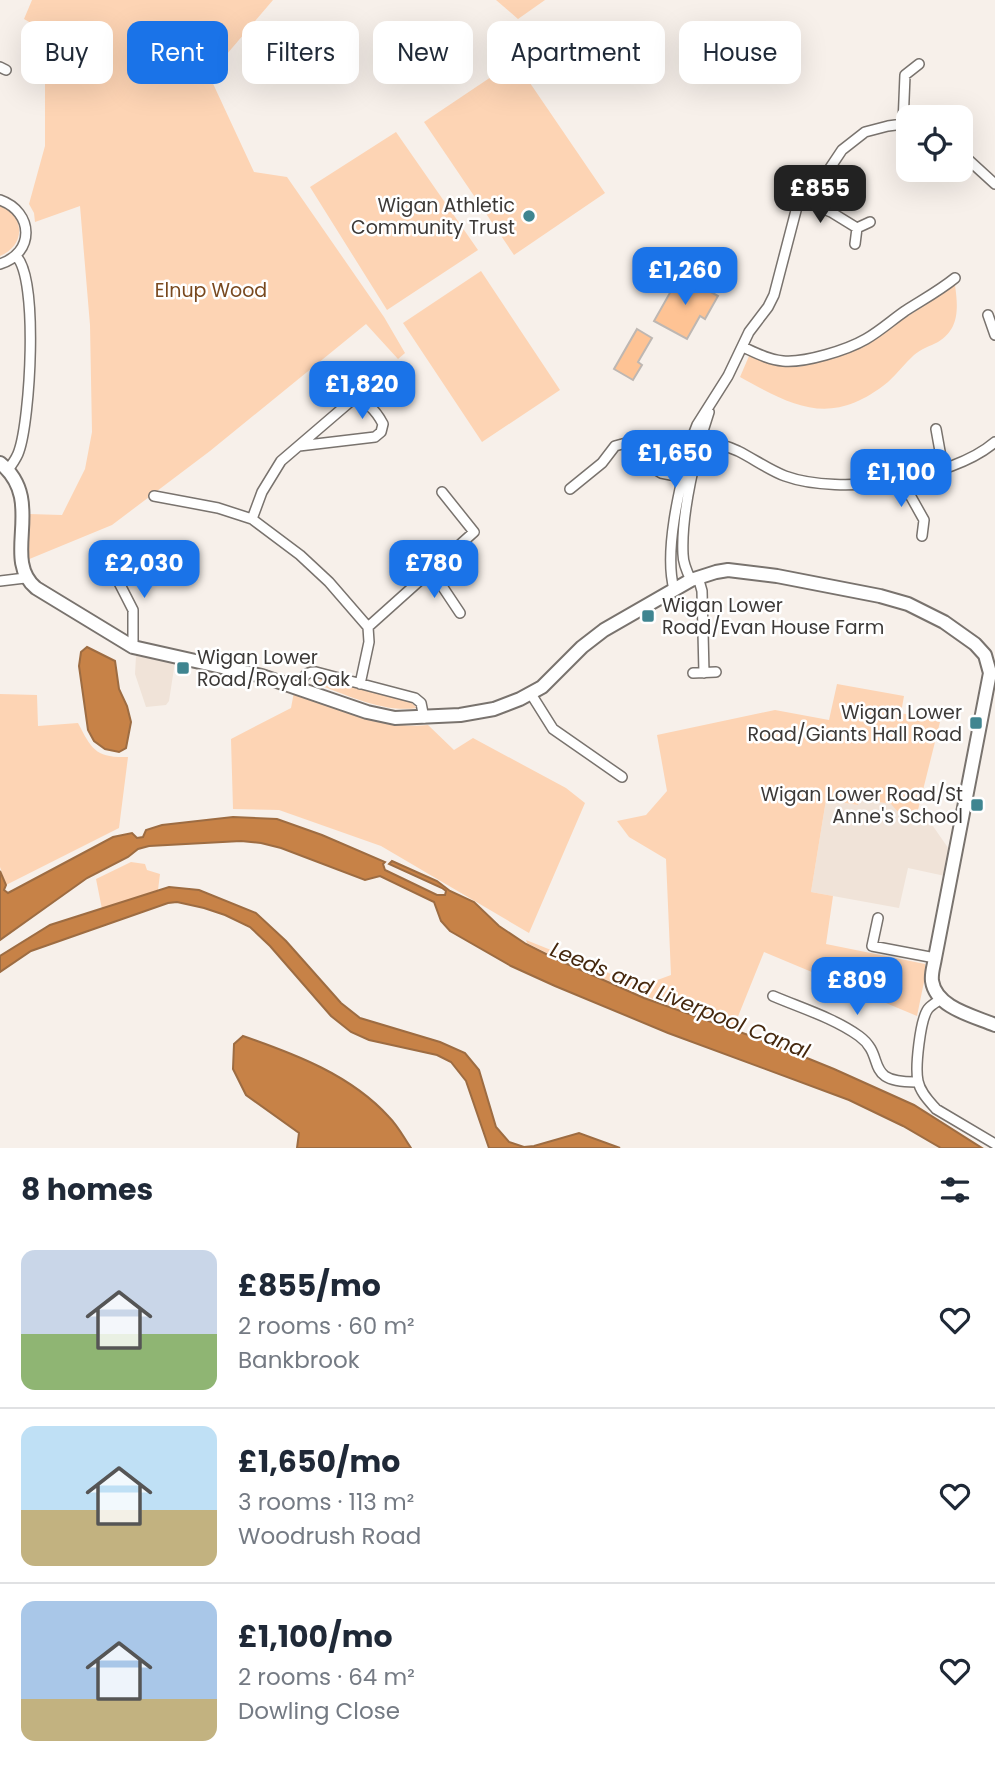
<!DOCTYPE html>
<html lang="en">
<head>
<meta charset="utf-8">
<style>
  :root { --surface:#fff; --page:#f6f6f7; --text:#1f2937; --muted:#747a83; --line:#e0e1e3; --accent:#1a73e8 }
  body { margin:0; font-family:Poppins,sans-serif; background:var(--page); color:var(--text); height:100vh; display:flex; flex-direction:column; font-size:26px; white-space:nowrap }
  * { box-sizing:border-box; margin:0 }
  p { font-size:23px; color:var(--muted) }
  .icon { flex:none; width:38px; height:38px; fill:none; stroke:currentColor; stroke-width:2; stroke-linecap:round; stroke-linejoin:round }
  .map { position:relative; height:1148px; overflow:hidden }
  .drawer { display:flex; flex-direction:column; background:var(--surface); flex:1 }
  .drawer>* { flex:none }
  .guide { position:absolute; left:21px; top:21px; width:954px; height:63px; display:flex; gap:14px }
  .fabs { position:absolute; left:896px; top:105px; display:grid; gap:14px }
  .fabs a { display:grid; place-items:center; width:77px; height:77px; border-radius:14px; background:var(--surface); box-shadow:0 7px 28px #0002; font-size:35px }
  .price { position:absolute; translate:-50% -60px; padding:0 16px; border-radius:14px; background:var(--accent); color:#fff; font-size:23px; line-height:46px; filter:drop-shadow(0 2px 4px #0008) }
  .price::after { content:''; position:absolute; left:50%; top:42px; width:21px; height:16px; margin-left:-10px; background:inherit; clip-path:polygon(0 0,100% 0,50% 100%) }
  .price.selected { background:#222; color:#fff }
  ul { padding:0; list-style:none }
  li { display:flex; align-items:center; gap:21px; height:175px; padding:0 21px }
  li+li { border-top:2px solid var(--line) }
  li span { display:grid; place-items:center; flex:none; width:196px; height:140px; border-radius:14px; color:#555 }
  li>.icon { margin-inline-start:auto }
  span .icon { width:84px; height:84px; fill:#fffc; stroke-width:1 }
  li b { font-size:30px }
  h2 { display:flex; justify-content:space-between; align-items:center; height:84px; padding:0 21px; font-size:30px }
  .pill { padding:0 24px; border-radius:14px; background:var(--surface); box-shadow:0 7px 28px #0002; font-size:24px; line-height:63px }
  .pill.selected { background:var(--accent); color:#fff }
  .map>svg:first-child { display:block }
</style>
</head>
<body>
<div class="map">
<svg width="995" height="1148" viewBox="0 0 995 1148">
  <rect width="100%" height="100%" fill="#f7f0ea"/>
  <path fill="#f0e3d8" d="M136,656L175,662L169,701L166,705L146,707L135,674Z
    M860,799L892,804L897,811L917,814L928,819L951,852L945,876L908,868L899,908L811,892L826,800L858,805Z"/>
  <path fill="#fdd4b4" d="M32,0H273L209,75L254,172L287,177L384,317L405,353L398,359L366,324L210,451L112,525L27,560L29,514L62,515L85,469L92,432L90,325L80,206L35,222L34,213L29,204L45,146V62L57,38L24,19Z
    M496,0H545L518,19Z
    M515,61L605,193L514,255L424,122Z
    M396,132L478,250L387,310L310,187Z
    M0,204C25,216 26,245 0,256Z
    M481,271L560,390L482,442L403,323Z
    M955,285C958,307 960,329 938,342C930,346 921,349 914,355C905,363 897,374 888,382C832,427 796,408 740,377L749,356L787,367H798L843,355L872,340Z
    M321,679L409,700L417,708C383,713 348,695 316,684Z
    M837,684L904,696L901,713L940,722L917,814L897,811L891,804L860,799L858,805L826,800L811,892L833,896L826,944L925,964V977L917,1016L764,952L733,1029C663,1003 593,977 527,943L526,940L641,986L671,975L666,859L629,837L617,821L646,815L667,791L657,735L775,710L829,720Z
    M294,692C336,706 382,730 428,725L454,750L473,738L566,788L585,803L529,933L381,846L279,810L233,809L231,739L291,708Z
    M0,694L37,695L38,726L78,723C92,750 96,758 128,757L119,828L6,885L0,867Z
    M131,862L145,864L147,870L160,874L158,890L102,909L96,879Z"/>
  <path fill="#c78247" stroke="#9d6c42" stroke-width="2" d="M87,647L115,661L119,689L127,706L131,722L126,748L119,752L105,749L94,741L88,730L79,666L81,652Z
    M233,817L277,819L322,835L385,862L383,864L385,870L437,895H445L446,891L442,888L389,864L392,861L437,881L450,891L474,902L499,926L526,944L556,959L644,998L765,1041L834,1069L914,1105L982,1148H941L903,1126L849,1100L668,1033L555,986L511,966L450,931L441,921L434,902L380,876L365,880L281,848L261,843L241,841L149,846L138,849L128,857L87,878L0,940V871L6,885L4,890L8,893L113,837L132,833L137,838L143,837L146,830L162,825Z
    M169,887L199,890L256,913L286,941L341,1003L360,1018L440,1042L465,1053L479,1070L496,1127L509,1142L524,1147L534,1146L579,1133L620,1148H489L466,1081L451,1062L437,1055L369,1040L351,1032L331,1016L270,946L250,927L225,915L204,908L177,902L168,903L31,951L0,972V956L50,925Z
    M243,1036C295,1054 351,1075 389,1117C398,1126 404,1138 411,1148H297L299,1133L246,1095L233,1069L234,1044Z"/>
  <path fill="#fec394" stroke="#beb7b2" stroke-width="2" d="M680,275L718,296L705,319L700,316L687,339L654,321Z
    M637,329L652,338L638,362L642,365L633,380L614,369Z"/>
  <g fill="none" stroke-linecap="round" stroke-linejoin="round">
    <defs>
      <path id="street" d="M0,67L6,70
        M903,124L905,75L919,64
        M961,153L995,184
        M799,199L831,212L857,228L855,244
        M0,200C34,212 35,253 0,264
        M857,228L870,222
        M988,315L995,335
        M743,347C756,353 769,360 783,361C805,363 847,350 866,339C880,331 892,320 905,311C922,300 939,291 955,278
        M936,429L943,468
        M692,438C708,441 723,444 738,451C754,459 769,470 785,476C840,496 951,480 995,442
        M8,470C12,464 17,458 19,451C30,420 39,278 16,256
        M901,479L924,520L922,536
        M570,489L602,463L615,446L626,443L635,447L653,468L661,473L686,478
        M154,496L218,508L252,519L300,555L329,582L368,627L369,642L360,684
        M252,519L262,492L281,461L351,401C366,398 376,411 383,424L381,432L375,437L299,446
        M110,565L133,610V647
        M432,571L460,613
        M698,577L702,591L704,673
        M691,580C687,572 683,563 683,554C681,513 696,451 709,412
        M0,581L25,578
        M674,589C663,549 682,479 692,438L697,425L728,376L749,332L768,307L774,295L799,199L824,177L842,150L865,132L888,126L903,124L908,126
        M368,627L474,532L442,492
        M693,673L716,672
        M299,687C303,678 305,671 316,672L415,698L421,703L424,718
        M531,694L553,729L622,777
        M878,918L872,946L935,958
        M773,996C801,1008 834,1018 859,1036C888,1057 861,1083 918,1082
        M941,999C937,1002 931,1005 928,1009C920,1020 915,1068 918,1081C920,1092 929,1101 936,1109L995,1144"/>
      <path id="secondary" d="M0,463C47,501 0,558 36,588L133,647L262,676L367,712L395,718L460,715L494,709L520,699L542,687L582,647L604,630L691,580L716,572L728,570L777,576L880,596L908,604L944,622L975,644L985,655L990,673L935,958C934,965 931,973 932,981C936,1008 974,1016 995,1025"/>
    </defs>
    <use href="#street" stroke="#79736e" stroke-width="12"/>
    <use href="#secondary" stroke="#79736e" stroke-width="16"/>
    <use href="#street" stroke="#fff" stroke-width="9"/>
    <use href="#secondary" stroke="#fff" stroke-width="12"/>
  </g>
  <g fill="#3f8590" stroke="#fff" stroke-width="2.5">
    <circle cx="529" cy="216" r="7"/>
    <rect x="641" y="609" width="14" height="14" rx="3.5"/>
    <rect x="176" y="661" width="14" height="14" rx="3.5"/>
    <rect x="969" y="716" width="14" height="14" rx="3.5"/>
    <rect x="970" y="798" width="14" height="14" rx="3.5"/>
  </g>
  <g text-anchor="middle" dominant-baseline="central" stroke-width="5" stroke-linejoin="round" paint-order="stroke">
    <g font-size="19" fill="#3c3937" stroke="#fff" text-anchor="end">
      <text x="515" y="205">Wigan Athletic<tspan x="515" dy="22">Community Trust</tspan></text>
      <text x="662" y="605" text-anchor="start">Wigan Lower<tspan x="662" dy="22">Road/Evan House Farm</tspan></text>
      <text x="197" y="657" text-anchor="start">Wigan Lower<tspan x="197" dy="22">Road/Royal Oak</tspan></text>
      <text x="962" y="712">Wigan Lower<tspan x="962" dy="22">Road/Giants Hall Road</tspan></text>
      <text x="963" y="794">Wigan Lower Road/St<tspan x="963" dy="22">Anne's School</tspan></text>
    </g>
    <g font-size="19" fill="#79491f" stroke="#fff">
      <text x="211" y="290">Elnup Wood</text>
    </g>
    <g font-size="21" font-style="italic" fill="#45280e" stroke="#fff">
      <text transform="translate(680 1000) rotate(22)">Leeds and Liverpool Canal</text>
    </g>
  </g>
</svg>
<div class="fabs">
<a><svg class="icon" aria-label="locate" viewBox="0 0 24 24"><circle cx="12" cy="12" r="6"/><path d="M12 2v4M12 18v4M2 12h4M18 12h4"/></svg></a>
</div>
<b class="price selected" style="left:820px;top:225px">£855</b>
<b class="price" style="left:685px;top:307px">£1,260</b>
<b class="price" style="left:362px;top:421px">£1,820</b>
<b class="price" style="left:675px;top:490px">£1,650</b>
<b class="price" style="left:901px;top:509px">£1,100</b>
<b class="price" style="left:144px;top:600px">£2,030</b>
<b class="price" style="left:434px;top:600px">£780</b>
<b class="price" style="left:857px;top:1017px">£809</b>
<div class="guide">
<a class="pill">Buy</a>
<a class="pill selected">Rent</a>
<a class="pill">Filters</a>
<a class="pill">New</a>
<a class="pill">Apartment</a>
<a class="pill">House</a>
</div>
</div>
<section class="drawer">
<h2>8 homes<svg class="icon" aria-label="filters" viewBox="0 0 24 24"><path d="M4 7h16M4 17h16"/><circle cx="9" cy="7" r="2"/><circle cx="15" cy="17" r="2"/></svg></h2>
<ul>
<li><span style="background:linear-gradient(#c9d6e8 60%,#8fb573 0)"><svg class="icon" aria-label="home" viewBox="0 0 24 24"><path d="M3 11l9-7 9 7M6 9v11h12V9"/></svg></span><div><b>£855/mo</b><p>2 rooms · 60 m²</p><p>Bankbrook</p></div><svg class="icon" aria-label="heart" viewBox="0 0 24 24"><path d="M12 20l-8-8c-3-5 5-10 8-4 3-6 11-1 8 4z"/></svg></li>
<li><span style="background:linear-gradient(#bfe0f5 60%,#c2b280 0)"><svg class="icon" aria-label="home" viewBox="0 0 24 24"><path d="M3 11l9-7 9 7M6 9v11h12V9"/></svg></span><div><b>£1,650/mo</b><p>3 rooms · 113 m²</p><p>Woodrush Road</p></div><svg class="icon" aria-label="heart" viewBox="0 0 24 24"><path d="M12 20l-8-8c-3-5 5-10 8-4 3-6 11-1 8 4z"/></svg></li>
<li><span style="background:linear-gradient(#a9c7e8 70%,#c2b280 0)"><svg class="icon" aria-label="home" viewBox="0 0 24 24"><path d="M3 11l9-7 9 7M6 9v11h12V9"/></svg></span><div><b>£1,100/mo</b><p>2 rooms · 64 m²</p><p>Dowling Close</p></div><svg class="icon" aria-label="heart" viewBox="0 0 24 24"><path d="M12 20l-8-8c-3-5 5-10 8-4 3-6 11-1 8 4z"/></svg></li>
</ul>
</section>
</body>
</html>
